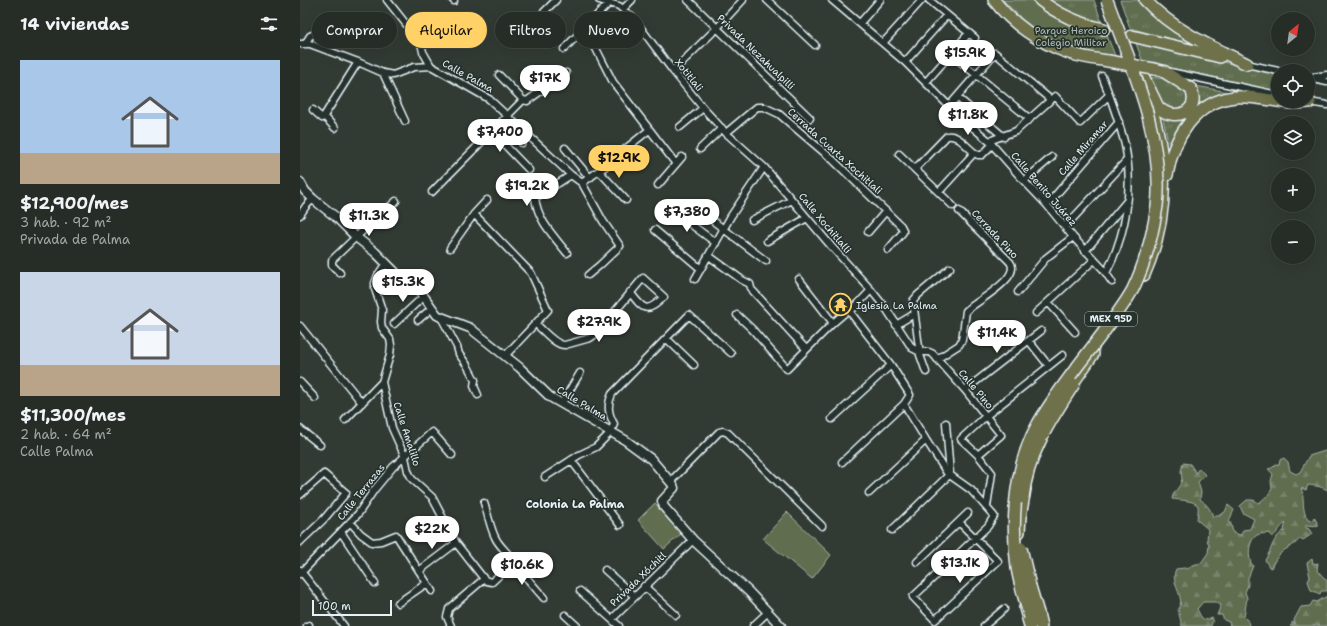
<!DOCTYPE html>
<html lang="es">
<head>
<meta charset="utf-8">
<style>
  :root { --surface:#262c26; --page:#2e342e; --text:#f1f3f6; --muted:#a4a7a7; --line:#424843; --accent:#ffd166 }
  body { margin:0; font-family:"Shantell Sans",sans-serif; background:var(--page); color:var(--text); height:100vh; display:flex; flex-direction:column; font-size:15px; white-space:nowrap }
  * { box-sizing:border-box; margin:0 }
  p { font-size:13px; color:var(--muted) }
  .icon { flex:none; width:22px; height:22px; fill:none; stroke:currentColor; stroke-width:2; stroke-linecap:round; stroke-linejoin:round }
  .map { position:relative; flex:1; overflow:hidden }
  .details { display:flex; flex-direction:column; background:var(--surface); width:300px }
  .details>* { flex:none }
  .hud { position:absolute; left:12px; top:12px; width:380px; height:36px; display:flex; gap:8px }
  .needle { width:26px; rotate:29deg }
  .controls { position:absolute; left:971px; top:12px; display:grid; gap:8px }
  .controls a { display:grid; place-items:center; width:44px; height:44px; border-radius:50%; background:var(--surface); box-shadow:0 4px 16px #0002,0 0 0 1px var(--line); font-size:20px }
  .scale { position:absolute; left:12px; bottom:10px; width:80px; box-sizing:border-box; padding-left:4px; border:2px solid #e8f1f8; border-top:0; font-size:11px; line-height:14px; white-space:nowrap; color:#e8f1f8; -webkit-text-stroke:3px #26332d; paint-order:stroke }
  .price { position:absolute; translate:-50% -34px; padding:0 9px; border-radius:14px; background:#fff; color:#222; font-size:13px; line-height:26px; filter:drop-shadow(0 1px 2px #0008) }
  .price::after { content:''; position:absolute; left:50%; top:24px; width:12px; height:9px; margin-left:-6px; background:inherit; clip-path:polygon(0 0,100% 0,50% 100%) }
  .price.current { background:var(--accent); color:#111 }
  ul { padding:0; list-style:none }
  li { display:grid; align-content:center; gap:8px; height:212px; padding:0 20px }
  li span { display:grid; place-items:center; height:124px; border-radius:0px; color:#555 }
  li>.icon { margin-inline-start:auto }
  span .icon { width:72px; height:72px; fill:#fffc; stroke-width:1 }
  li b { font-size:17px }
  h2 { display:flex; justify-content:space-between; align-items:center; height:48px; padding:0 20px; font-size:17px }
  .pill { padding:0 14px; border-radius:18px; background:var(--surface); box-shadow:0 4px 16px #0002,0 0 0 1px var(--line); font-size:14px; line-height:36px }
  .pill.current { background:var(--accent); color:#111 }
  main { display:flex; flex:1; min-height:0 }
  .map>svg:first-child { display:block }
</style>
</head>
<body>
<main>
<section class="details">
<h2>14 viviendas<svg class="icon" aria-label="filters" viewBox="0 0 24 24"><path d="M4 7h16M4 17h16"/><circle cx="9" cy="7" r="2"/><circle cx="15" cy="17" r="2"/></svg></h2>
<ul>
<li><span style="background:linear-gradient(#a9c7e8 75%,#b9a48a 0)"><svg class="icon" aria-label="home" viewBox="0 0 24 24"><path d="M3 11l9-7 9 7M6 9v11h12V9"/></svg></span><div><b>$12,900/mes</b><p>3 hab. · 92 m²</p><p>Privada de Palma</p></div></li>
<li><span style="background:linear-gradient(#c9d6e8 75%,#b9a48a 0)"><svg class="icon" aria-label="home" viewBox="0 0 24 24"><path d="M3 11l9-7 9 7M6 9v11h12V9"/></svg></span><div><b>$11,300/mes</b><p>2 hab. · 64 m²</p><p>Calle Palma</p></div></li>
</ul>
</section>
<div class="map">
<svg width="1027" height="626" viewBox="0 0 1027 626">
  <defs>
    <pattern id="grass-tufts" width="24" height="20" patternUnits="userSpaceOnUse"><rect width="24" height="20" fill="#606e50"/><path d="M3 7l-1-3M5 7V3M7 7l1-3M15 17l-1-3M17 17v-4M19 17l1-3" fill="none" stroke="#77836a"/></pattern>
    <pattern id="forest-firs" width="22" height="20" patternUnits="userSpaceOnUse"><rect width="22" height="20" fill="#606e50"/><path d="M5 1l3.5 6h-7zM16 11l3.5 6h-7z" fill="#77836a"/></pattern>
  </defs>
  <rect width="100%" height="100%" fill="#323b33"/>
  <filter id="ink" filterUnits="userSpaceOnUse"><feTurbulence type="fractalNoise" baseFrequency=".025" numOctaves="2"/><feDisplacementMap in="SourceGraphic" scale="8" xChannelSelector="R" yChannelSelector="G"/><feConvolveMatrix kernelMatrix="1 2 1 2 8 2 1 2 1" color-interpolation-filters="sRGB"/></filter>
  <g filter="url(#ink)">
    <path fill="url(#grass-tufts)" stroke="#a4b0a4" d="M748,0H794L802,23C782,18 765,12 748,0Z
      M820,0H839L867,26L896,45V47L830,28Z
      M835,41L978,75V91L843,62Z
      M848,77C856,78 866,78 873,81C882,85 893,97 886,106C884,109 879,111 875,113L861,105Z
      M890,85L940,94L911,103L870,152L863,118C872,121 879,121 887,117Z"/>
    <path fill="url(#forest-firs)" stroke="#a4b0a4" d="M1027,449V490C1021,486 1015,486 1008,485L1006,490L1001,488C1005,498 1001,510 1008,520L1012,521L1014,517L1019,526L1006,525V528L1009,529L1012,534L1003,540L1000,538C996,545 988,547 982,552C977,556 974,562 971,568L969,567L965,560C973,548 971,541 983,531H985L984,529L986,523C981,525 978,533 972,537L970,533C967,534 960,533 957,535C948,540 947,559 953,566L948,578V585L945,592L947,598L944,617L948,621L949,626H930L929,622L924,620L922,615H917L921,605L915,602H903L897,609L901,617L905,620L913,618L911,626H882L878,610C887,597 869,584 876,569L884,568L888,569L892,565L901,563L908,553L909,545L907,540L908,529L897,520C897,516 899,509 898,506C895,500 878,500 872,499L873,495L880,485L882,479L881,471L883,463L890,464L896,473L899,468L905,475L898,482L901,492L900,499C906,504 911,509 913,517L916,515H920L925,512L928,505L934,510L929,521L931,524L933,533L941,535L943,530L950,529L954,519L943,513L940,506L947,500H953L959,503L968,495L972,489L971,481L973,474L968,469L972,468L976,464L979,465L980,460L984,458L988,462L990,471L996,474L1000,472L1009,456L1025,451Z
      M1012,559L1013,564L1018,563L1017,570L1027,581V591H1021L1020,594L1011,590L1008,581L1010,577L1007,563Z
      M1027,596V626H990L992,625V622L995,624L994,620L1001,607L1010,606L1013,601L1017,602Z"/>
    <path fill="#606e50" stroke="#a4b0a4" d="M703,0H734L741,6L806,33L816,58C783,52 757,46 730,26C720,18 712,8 703,0Z
      M355,503L382,533L364,549L338,520Z
      M487,512L531,555L512,579L463,539Z"/>
    <g fill="none" stroke-linecap="round" stroke-linejoin="round">
      <defs>
        <path id="minor" d="M87,0L121,43L123,52L131,66
          M153,0L154,1
          M299,0L319,6L334,19L373,71L403,108L426,133L464,167L531,246L571,290L587,310L612,348L620,352H629L633,354L665,390L701,435L678,455
          M388,0L510,118
          M467,0L515,45
          M532,0L605,62L657,114L689,141L724,181L747,205L773,237L803,269L812,282
          M629,0L675,38
          M323,9L332,0
          M560,23L580,0
          M285,27L313,82L376,164
          M224,32L256,0
          M583,43L622,0
          M0,44H10L58,62L83,73L93,75L114,67L131,66L189,99L271,175L282,183L303,221L320,246L300,265L288,275
          M5,44L10,36L24,30
          M264,49L309,3
          M651,54L730,119
          M605,62L647,15
          M947,64L978,71
          M373,71L417,28L443,0
          M870,72L978,95
          M83,73L105,121
          M199,75L223,100
          M802,76C811,99 819,121 825,145C834,188 826,235 806,273
          M1013,77L1027,75
          M1008,78L1027,82
          M626,82L669,33
          M657,97L704,137
          M223,100L227,101L266,73
          M1009,102L1027,105
          M649,106L695,53L751,100
          M13,110L22,118L24,116L58,62
          M24,116L35,128
          M200,123L202,142L229,170
          M380,127L403,108
          M222,128V143
          M426,133L457,107H464L479,114L533,160L601,226L603,230V232L588,250
          M689,141L716,131L755,96L780,123L809,95
          M265,148L290,178
          M400,149L422,128
          M599,154L653,206
          M615,169L647,136C659,133 668,150 678,155H682L692,145
          M299,171L326,200
          M724,181L752,157
          M282,183L314,160L319,154L349,130
          M358,185L382,157
          M132,192L223,100
          M639,192L674,153
          M392,205L466,261
          M747,205L819,122
          M369,208L416,243
          M174,214L231,273L248,310L205,356
          M0,215L6,206L13,199
          M452,220L492,200
          M765,227L826,161
          M355,230L401,269
          M568,232L586,211
          M467,241L507,218
          M150,248L174,214L187,200
          M785,251L827,201
          M267,253C253,235 238,221 235,198L271,175
          M409,256L442,280L450,284L451,288
          M86,263L78,275L75,283V289L82,310L81,322L82,328L90,339L91,345L90,355L82,382L92,428L105,457L108,471L112,479L132,497L156,543L184,579L187,581L192,582L213,562
          M40,273L32,265V260L56,237L96,201
          M395,279L431,216L464,167
          M499,279L533,323
          M453,291L506,349
          M718,292L746,258L773,237
          M748,302L775,332
          M736,313L794,260
          M437,315L452,329L487,369L533,323L547,311L550,312L571,290
          M141,317L157,347L159,354L167,365L175,380L174,386L178,395
          M118,320L132,308
          M94,324L124,296
          M236,324C244,331 255,345 265,345L290,338L297,333L343,278L364,297C347,313 344,311 330,292
          M596,325L611,316
          M0,326L62,403
          M367,339L394,365
          M729,341L748,365
          M637,359L659,345L662,340L666,311C676,301 722,278 710,262L659,211
          M626,372L620,355L613,301L618,295L650,268
          M0,382L15,398
          M665,390L741,331
          M262,403L280,373
          M604,404L626,440L647,473L671,490L694,516L688,526L613,597L635,620L698,561L659,522
          M532,419L591,365
          M45,420L82,382
          M0,429L20,445
          M271,460L320,525
          M542,462L604,404L610,395L591,365L550,312
          M245,477L279,455L296,447L311,432L314,424C308,413 307,405 312,394L389,315L431,353
          M370,482L419,432L423,431L428,433L522,526
          M569,493L626,440
          M0,495L24,474L46,493L24,519L0,542
          M184,503C188,514 190,527 195,537C199,547 209,552 213,562L244,598
          M687,506L692,473L678,455L661,439L686,416L763,355
          M50,522L61,534L72,542L81,541L96,535L132,591
          M592,530L650,474L646,423
          M41,532L75,583
          M617,562L668,513
          M0,570L44,626
          M305,570L334,596
          M119,571L156,543
          M0,574L58,514L74,490L93,467L132,432L152,455
          M344,586L376,615
          M280,591L319,626
          M98,603L127,583
          M265,615L277,626
          M312,619L393,540
          M7,626L9,625
          M151,626L147,617L149,609L184,579
          M453,626L468,612
          M684,626L704,609"/>
        <path id="tertiary" d="M0,182L5,191L13,199L37,218L56,237L75,252L102,279L115,284L137,315L141,317L170,328L219,367L250,397L325,440L351,459L373,485L374,488L362,501L364,507L393,540L449,592L481,626"/>
        <path id="motorway" d="M694,0C712,24 740,43 769,53C781,57 795,59 808,61
          M740,0C760,16 780,24 804,29
          M845,0C873,30 911,47 947,64
          M832,36L920,57
          M840,76L845,80L858,107C874,123 901,112 891,89L863,71L854,69
          M843,84C868,149 872,211 844,275
          M978,101L991,103L1010,102
          M867,175C873,139 895,101 935,97C949,96 964,99 978,101
          M768,390L793,354
          M719,532L720,517L725,489
          M725,608L730,626
          M738,613L741,626"/>
      </defs>
      <use href="#minor" stroke="#e8f1f8" stroke-width="9"/>
      <use href="#tertiary" stroke="#e8f1f8" stroke-width="11"/>
      <use href="#motorway" stroke="#e8f1f8" stroke-width="14"/>
      <use href="#minor" stroke="#26332d" stroke-width="6"/>
      <use href="#tertiary" stroke="#26332d" stroke-width="8"/>
      <use href="#motorway" stroke="#6e714a" stroke-width="11"/>
      <defs>
        <path id="motorway-bridge" d="M808,61L854,69
          M723,498C727,455 751,419 774,384
          M721,548L730,586L738,613
          M730,617C725,601 720,585 717,568C711,521 714,465 739,422C757,391 781,362 803,333C813,319 825,304 833,289C845,264 853,233 857,206C865,137 830,63 807,0"/>
      </defs>
      <use href="#motorway-bridge" stroke="#e8f1f8" stroke-width="14" stroke-linecap="butt"/>
      <use href="#motorway-bridge" stroke="#6e714a" stroke-width="11"/>
    </g>
  </g>
  <defs>
    <symbol id="temple-ring" viewBox="-11 -11 22 22"><circle r="9.5" fill="#26332d" stroke="#ffd166" stroke-width="1.5"/><path d="M0-6L5-2H3V0L6.5 2.5H4V6H1.5V3h-3V6H-4V2.5H-6.5L-3 0V-2H-5Z" fill="#ffd166"/></symbol>
  </defs>
  <g fill-rule="evenodd">
    <use href="#temple-ring" x="528" y="292" width="25" height="25"/>
  </g>
  <g text-anchor="middle" dominant-baseline="central" stroke-width="3.5" stroke-linejoin="round" paint-order="stroke">
    <rect fill="#26332d" stroke="#aeb8bb" stroke-width="1" x="785" y="312" width="52" height="14" rx="3"/>
    <g font-size="9" font-weight="bold" fill="#e8f1f8">
      <text x="811" y="319">MEX 95D</text>
    </g>
    <g font-size="10" fill="#b2bdb5" stroke="#26332d">
      <text x="771" y="30">Parque Heroico<tspan x="771" dy="12">Colegio Militar</tspan></text>
    </g>
    <g font-size="10" fill="#e8f1f8" stroke="#26332d">
      <text transform="translate(456 52) rotate(44)">Privada Nezahualpilli</text>
      <text transform="translate(389 75) rotate(51)">Xotitlali</text>
      <text transform="translate(168 76) rotate(29)">Calle Palma</text>
      <text transform="translate(783 148) rotate(-49)">Calle Miramar</text>
      <text transform="translate(535 151) rotate(42)">Cerrada Cuarta Xochitlali</text>
      <text transform="translate(744 189) rotate(49)">Calle Benito Juárez</text>
      <text transform="translate(525 223) rotate(50)">Calle Xochitlalli</text>
      <text transform="translate(695 234) rotate(47)">Cerrada Pino</text>
      <text transform="translate(676 389) rotate(50)">Calle Pino</text>
      <text transform="translate(282 403) rotate(31)">Calle Palma</text>
      <text transform="translate(107 434) rotate(72)">Calle Amalillo</text>
      <text transform="translate(61 492) rotate(-51)">Calle Terrazas</text>
      <text transform="translate(338 579) rotate(-44)">Privada Xóchitl</text>
    </g>
    <g font-size="10" fill="#e8f1f8" stroke="#26332d" text-anchor="start">
      <text x="556" y="305">Iglesia La Palma</text>
    </g>
    <g font-size="11" font-weight="bold" fill="#e8f1f8" stroke="#26332d">
      <text x="275" y="504">Colonia La Palma</text>
    </g>
  </g>
</svg>
<div class="controls">
<a><svg class="needle" viewBox="-14 -14 28 28"><path d="M0-13l5 13h-10z" fill="#e53935"/><path d="M0 13l5-13h-10z" fill="#a4a7a7"/></svg></a>
<a><svg class="icon" aria-label="locate" viewBox="0 0 24 24"><circle cx="12" cy="12" r="6"/><path d="M12 2v4M12 18v4M2 12h4M18 12h4"/></svg></a>
<a><svg class="icon" aria-label="layers" viewBox="0 0 24 24"><path d="M12 4l9 5-9 5-9-5zM3 14l9 5 9-5"/></svg></a>
<a>+</a>
<a>−</a>
</div>
<div class="scale">100 m</div>
<b class="price" style="left:665px;top:74px">$15.9K</b>
<b class="price" style="left:245px;top:99px">$17K</b>
<b class="price" style="left:668px;top:136px">$11.8K</b>
<b class="price" style="left:200px;top:153px">$7,400</b>
<b class="price current" style="left:319px;top:179px">$12.9K</b>
<b class="price" style="left:227px;top:207px">$19.2K</b>
<b class="price" style="left:387px;top:233px">$7,380</b>
<b class="price" style="left:69px;top:237px">$11.3K</b>
<b class="price" style="left:103px;top:303px">$15.3K</b>
<b class="price" style="left:299px;top:343px">$27.9K</b>
<b class="price" style="left:697px;top:354px">$11.4K</b>
<b class="price" style="left:132px;top:550px">$22K</b>
<b class="price" style="left:660px;top:584px">$13.1K</b>
<b class="price" style="left:222px;top:586px">$10.6K</b>
<div class="hud">
<a class="pill">Comprar</a>
<a class="pill current">Alquilar</a>
<a class="pill">Filtros</a>
<a class="pill">Nuevo</a>
</div>
</div>
</main>
</body>
</html>
